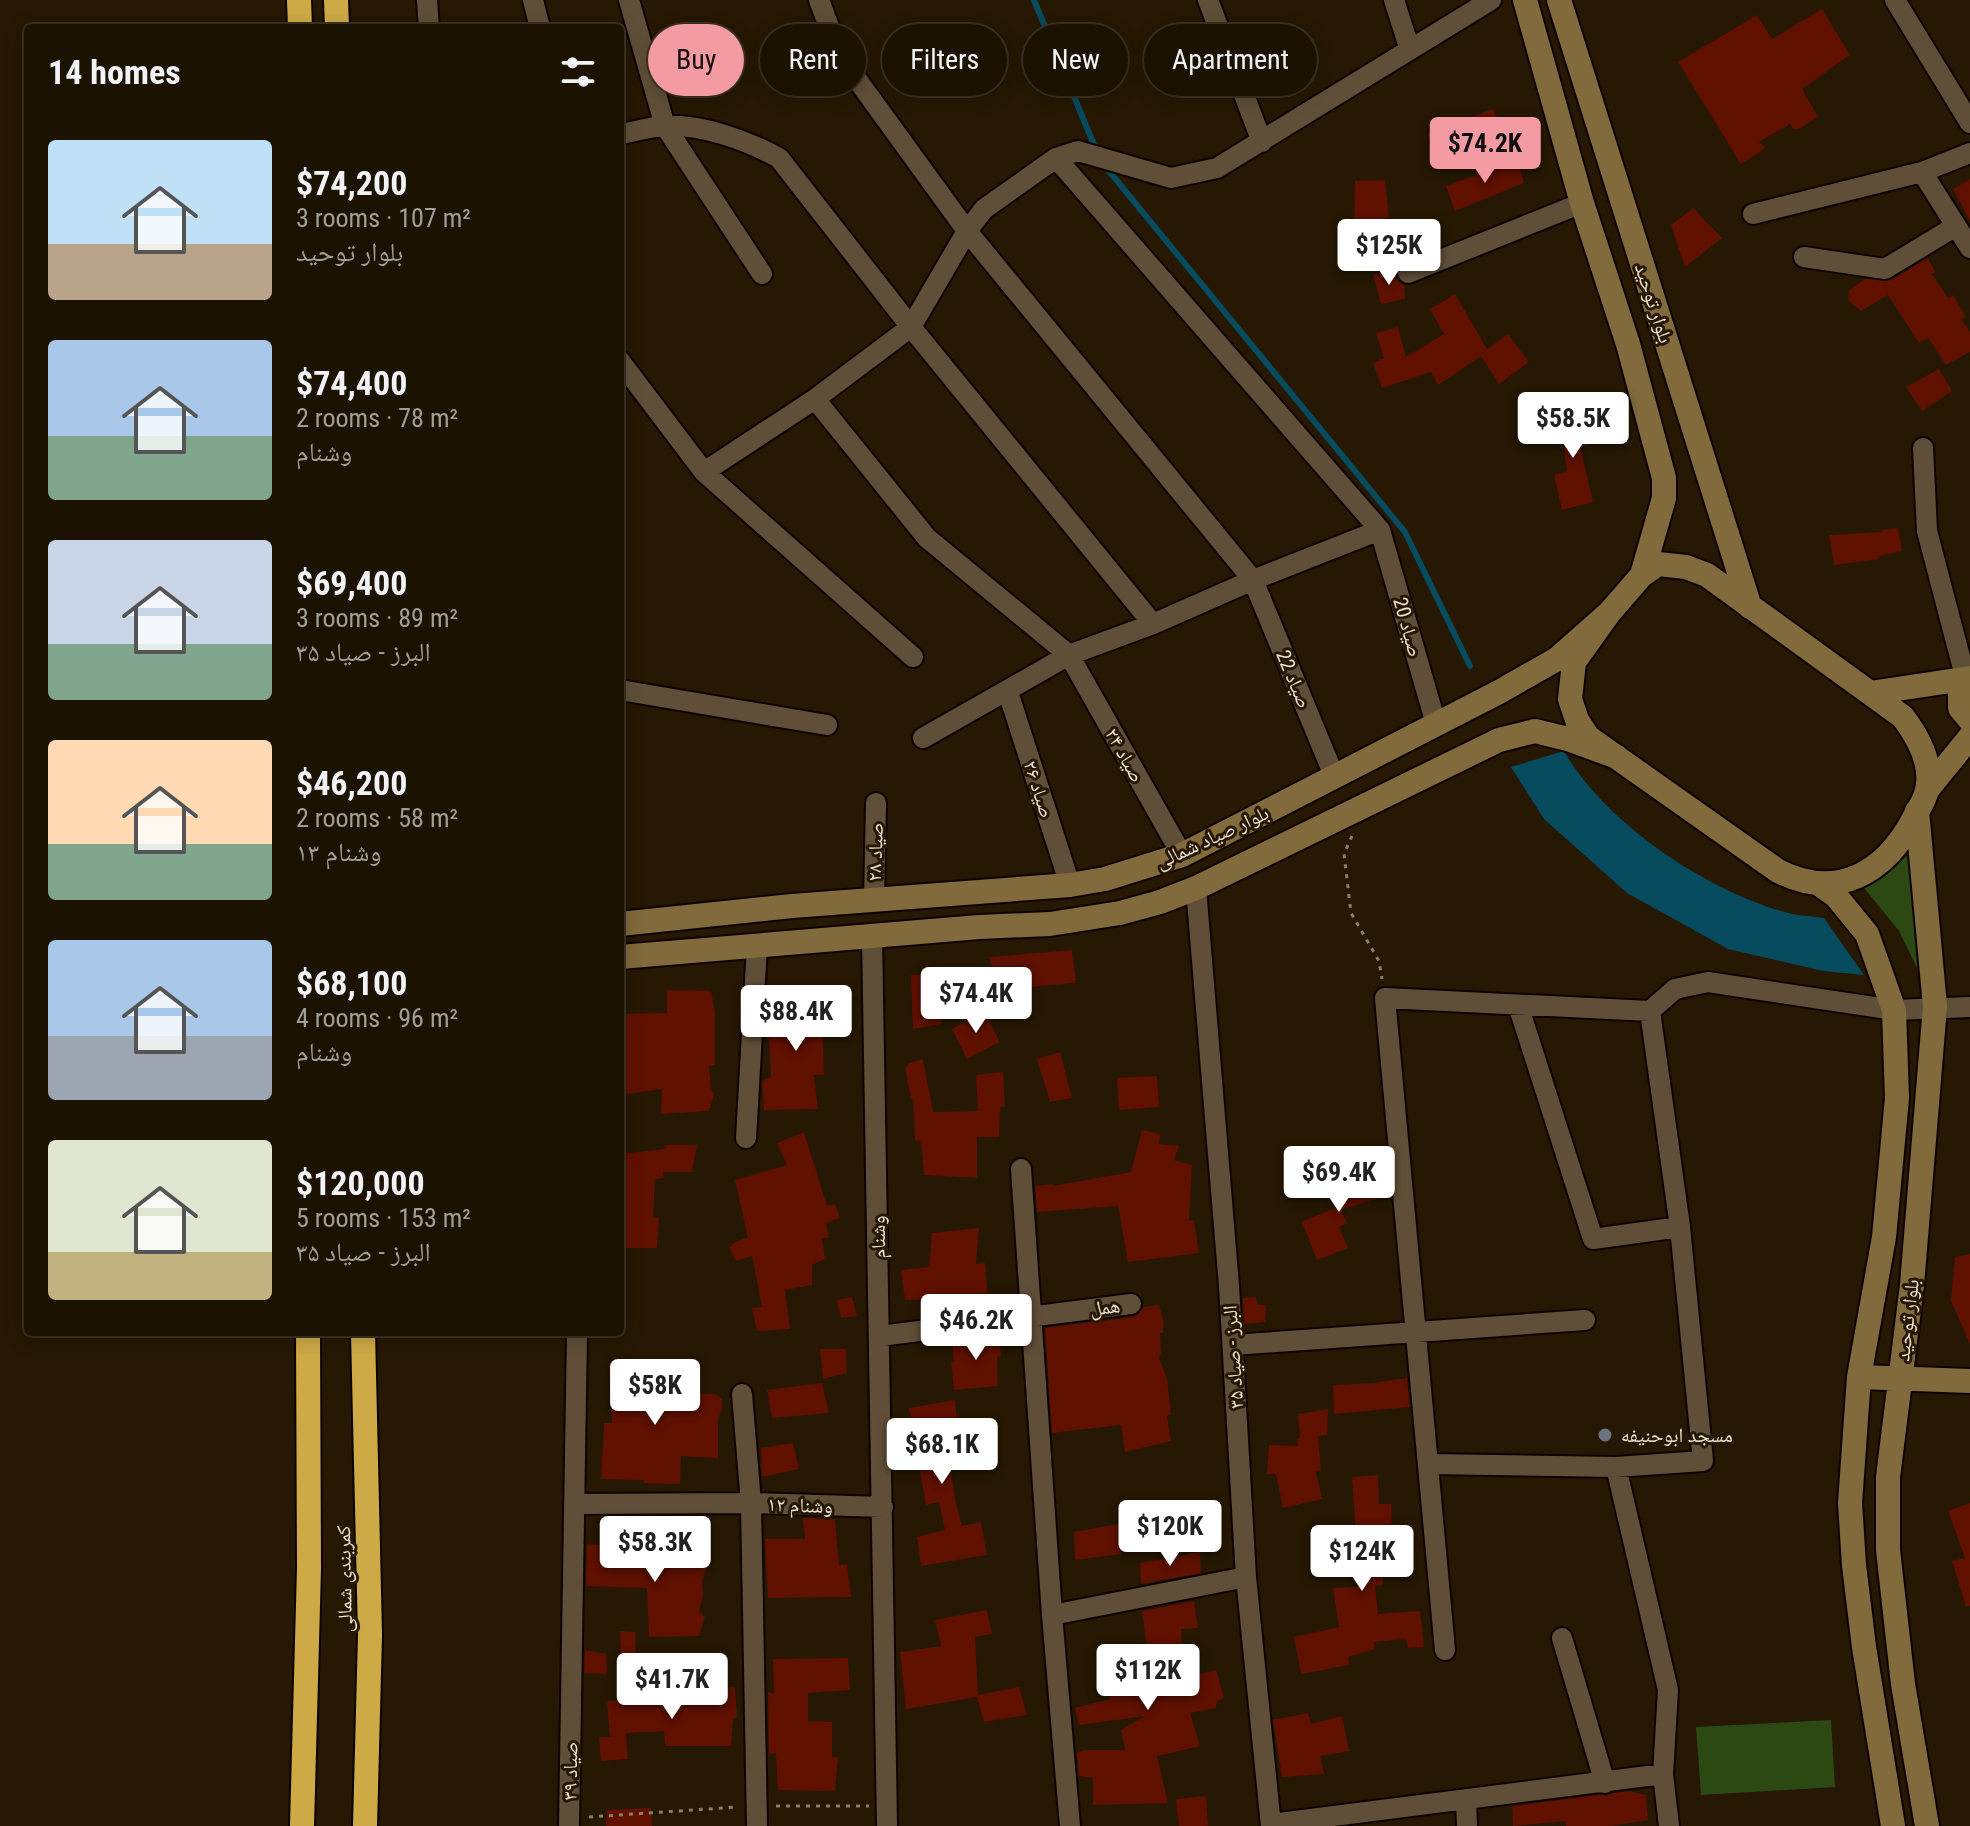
<!DOCTYPE html>
<html lang="en">
<head>
<meta charset="utf-8">
<style>
  :root { --surface:#1c1202; --page:#292011; --text:#f1f3f6; --muted:#a09e99; --line:#3a3224; --accent:#f49aa3 }
  body { margin:0; font-family:"Roboto Condensed","Noto Naskh Arabic",sans-serif; background:var(--page); color:var(--text); height:100vh; display:flex; flex-direction:column; font-size:30px; white-space:nowrap }
  * { box-sizing:border-box; margin:0 }
  p { font-size:26px; color:var(--muted) }
  .icon { flex:none; width:44px; height:44px; fill:none; stroke:currentColor; stroke-width:2; stroke-linecap:round; stroke-linejoin:round }
  .map { position:relative; flex:1; overflow:hidden }
  .drawer { position:absolute; left:24px; top:24px; width:600px; height:1312px; display:flex; flex-direction:column; background:var(--surface); border-radius:8px; box-shadow:0 4px 20px #0003,0 0 0 2px var(--line) }
  .drawer>* { flex:none }
  .guide { position:absolute; left:648px; top:24px; width:760px; height:72px; display:flex; gap:16px }
  .price { position:absolute; translate:-50% -68px; padding:0 18px; border-radius:8px; background:#fff; color:#222; font-size:26px; line-height:52px; filter:drop-shadow(0 2px 4px #0008) }
  .price::after { content:''; position:absolute; left:50%; top:48px; width:24px; height:18px; margin-left:-12px; background:inherit; clip-path:polygon(0 0,100% 0,50% 100%) }
  .price.on { background:var(--accent); color:#111 }
  ul { padding:0; list-style:none }
  li { display:flex; align-items:center; gap:24px; height:200px; padding:0 24px }
  li span { display:grid; place-items:center; flex:none; width:224px; height:160px; border-radius:8px; color:#555 }
  li>.icon { margin-inline-start:auto }
  span .icon { width:96px; height:96px; fill:#fffc; stroke-width:1 }
  li b { font-size:34px }
  h2 { display:flex; justify-content:space-between; align-items:center; height:96px; padding:0 24px; font-size:34px }
  .pill { padding:0 28px; border-radius:36px; background:var(--surface); box-shadow:0 4px 20px #0003,0 0 0 2px var(--line); font-size:28px; line-height:72px }
  .pill.on { background:var(--accent); color:#111 }
  .map>svg:first-child { display:block }
</style>
</head>
<body>
<div class="map">
<svg width="1970" height="1826" viewBox="0 0 1970 1826">
  <rect width="100%" height="100%" fill="#261803"/>
  <path fill="#2d4913" d="M1910,854L1921,976L1899,931L1860,883L1877,878Z
    M1831,1720L1835,1787L1701,1795L1696,1727Z"/>
  <path fill="#064b5e" d="M1564,751C1606,824 1707,891 1788,913C1799,916 1812,916 1824,918L1864,975L1823,971L1728,949L1627,893L1544,819L1511,767Z"/>
  <g fill="none" stroke-linecap="round" stroke-linejoin="round">
    <path stroke="#064b5e" stroke-width="6" d="M1034,0L1097,152
      M1104,165L1405,532L1470,666"/>
  </g>
  <path fill="#601100" d="M1822,9L1850,55L1802,89L1818,117L1799,129H1793L1790,124L1759,142L1766,148L1741,164L1678,62L1757,15L1772,39Z
    M1493,109L1506,135L1438,164L1428,134Z
    M1517,160L1524,183L1455,211L1446,186Z
    M1970,179V221L1953,189Z
    M1385,180L1389,218L1354,222L1355,181Z
    M1693,208L1722,238L1685,267L1671,225Z
    M1928,258L1935,272L1932,274L1948,298L1953,295L1966,317L1961,319L1970,332V352L1946,365L1928,338L1919,343L1888,295L1861,311L1848,300L1849,290L1865,279L1891,280Z
    M1396,270V279L1404,285L1405,299L1381,304L1373,274Z
    M1455,294L1487,349L1508,334L1529,362L1499,384L1481,356L1438,385L1431,372L1382,388L1373,363L1384,358L1376,333L1398,327L1406,357L1444,334L1430,309Z
    M1939,369L1952,391L1922,411L1906,387Z
    M1579,404L1588,445L1580,446L1593,502L1562,510L1554,475L1567,471L1558,407Z
    M1898,528L1902,551L1879,556V559L1834,565L1829,535L1882,532V530Z
    M1072,950L1076,983L994,990L990,957Z
    M938,973L941,1024L913,1029L911,975Z
    M667,990L711,991L715,1012V1065L709,1066L711,1090L714,1094L709,1111L661,1114L662,1089L620,1095V1014L667,1013Z
    M824,991L826,1021H822L824,1075H814L818,1109L764,1110L762,1081L771,1077L768,1021H784V993Z
    M984,1011L1000,1042L967,1059L952,1029Z
    M1060,1052L1072,1098L1050,1102L1037,1059Z
    M923,1059L933,1112L978,1111L976,1075L1003,1072L1005,1107L1000,1108L999,1137H977V1178L924,1175L921,1141L915,1140L913,1099H911L905,1068L909,1063Z
    M1157,1076L1159,1107L1119,1110L1117,1078Z
    M1142,1130L1160,1134L1159,1144L1179,1146L1174,1160L1192,1165L1189,1221L1194,1220L1199,1253L1128,1262L1118,1206L1037,1212L1035,1186L1053,1184V1186L1131,1172Z
    M804,1132L827,1206L835,1204L840,1218L826,1223L829,1237L822,1239L825,1259L812,1265V1285L785,1290L790,1329L757,1331L752,1308L762,1307L752,1256L736,1261L729,1248L733,1243L748,1237L735,1180L787,1165L777,1143Z
    M665,1145H697L692,1172H663L664,1178L655,1179L653,1218H659L657,1248H620V1154L666,1149Z
    M1373,1170L1378,1198L1341,1210L1347,1223L1339,1227L1348,1248L1317,1260L1302,1222L1339,1206L1331,1182Z
    M979,1228L976,1264L985,1263L988,1299L905,1300L901,1270L929,1267L932,1233Z
    M1970,1254V1344L1951,1301L1955,1257Z
    M852,1297L857,1316L841,1318L837,1300Z
    M1256,1297L1257,1304L1266,1305L1265,1322L1244,1324L1243,1298Z
    M1159,1305L1164,1323L1163,1333H1160L1161,1353L1159,1358L1167,1378L1171,1415L1167,1416L1171,1441L1125,1452L1121,1425L1052,1433L1045,1328L1133,1317L1139,1314L1143,1307Z
    M999,1334L1001,1356L997,1357L998,1386L954,1390L951,1362H954L952,1340Z
    M820,1349H846L847,1373L823,1379Z
    M609,1363L661,1364L663,1393L715,1394L722,1399V1410L718,1418V1458L681,1456L680,1484L644,1483V1480L601,1479L604,1423H612Z
    M1407,1378L1410,1407L1334,1414L1333,1385L1373,1383Z
    M822,1383L829,1413L772,1418L767,1390Z
    M955,1400L960,1447L948,1449L955,1499L962,1526L981,1522L987,1555L921,1566L917,1537L945,1530L939,1502L926,1505L909,1408Z
    M1328,1409L1327,1435L1318,1436L1321,1471L1316,1472L1322,1499L1283,1508L1276,1474H1267L1269,1445L1298,1446L1297,1439L1300,1437L1298,1414Z
    M793,1443L799,1469L762,1477L761,1448Z
    M1378,1475L1379,1504H1391L1393,1557L1382,1558L1383,1585L1375,1586L1378,1614L1420,1611L1424,1647L1408,1648L1406,1639L1374,1642L1375,1649L1348,1657L1349,1665L1301,1674L1294,1637L1339,1627L1333,1588L1358,1587L1354,1561H1356L1354,1534H1356L1352,1477Z
    M1970,1503V1606L1966,1607L1952,1561L1965,1558L1948,1511Z
    M803,1518L835,1519L839,1565L847,1564L851,1597L768,1598L765,1539H805Z
    M1118,1524L1122,1554L1075,1560L1074,1532Z
    M587,1544L703,1555L708,1564L702,1580L703,1595L699,1612L705,1617L699,1636L649,1637L647,1588L586,1586Z
    M1200,1552L1201,1573L1141,1584L1140,1563Z
    M1194,1601L1198,1628L1181,1629L1184,1678L1216,1670L1224,1698L1217,1701L1216,1708L1190,1713L1200,1746L1157,1756L1168,1803L1093,1805V1778L1079,1776L1077,1753L1083,1750H1125L1121,1730L1145,1716L1079,1725L1075,1708L1110,1699L1106,1663L1149,1662L1142,1611Z
    M987,1610L992,1634L975,1637L978,1695L1019,1687L1027,1715L984,1722L977,1697L906,1709L900,1652L941,1646L935,1620Z
    M620,1631L635,1632L636,1656H621Z
    M585,1650L606,1654L607,1674L584,1673Z
    M848,1658L850,1690L808,1693V1721L832,1722V1757H838L835,1791L778,1790L776,1753L769,1754L768,1692L774,1694L773,1659Z
    M735,1687L737,1718H733L731,1746H665L664,1731L626,1733L628,1759L601,1761L599,1737H610L607,1701L696,1694V1692H708V1688Z
    M1308,1713L1311,1724L1342,1716L1349,1751L1320,1756L1324,1774L1282,1777L1273,1720Z
    M1629,1791L1646,1795L1648,1820L1611,1826H1566L1565,1821L1513,1826L1512,1806Z
    M1206,1796L1208,1826H1179L1176,1799Z
    M651,1808L652,1826H606L607,1810Z"/>
  <g fill="none" stroke-linecap="round" stroke-linejoin="round">
    <defs>
      <path id="street" d="M427,0L429,28
        M533,0L540,28
        M629,0L665,126L762,274
        M819,0L840,56L967,231L1253,580L1335,778
        M1208,0L1262,142
        M1394,0L1410,50
        M1895,0L1970,123
        M620,134C634,132 649,127 664,126C702,124 746,140 779,158L911,327L1153,624
        M1056,158L1380,530L1436,724
        M1922,172L1970,248
        M1753,214L1922,172L1970,153
        M1804,257L1885,269L1956,226
        M1408,273L1582,203
        M620,361L704,472L913,657
        M815,399L927,538L1069,655L1182,855
        M1923,448L1927,531L1966,680
        M704,472L815,399L911,327L967,231L984,209L1056,158L1078,151L1171,178L1217,168L1491,0
        M620,690L827,725
        M1008,692L1070,885
        M923,738L1069,655L1153,624L1253,580L1380,530
        M1196,888L1229,1286L1246,1577L1271,1826
        M874,901L876,803
        M872,936L887,1826
        M1518,1005L1593,1239L1680,1227
        M746,1138L757,946
        M1021,1169L1052,1615L1070,1826
        M880,1336L1131,1304
        M1233,1345L1585,1320
        M742,1394L751,1503L757,1826
        M1429,1464L1616,1467L1703,1461L1680,1227L1650,1011L1675,989L1708,982L1894,1010L1970,1007
        M1616,1467L1668,1690L1663,1774L1669,1826
        M574,1504L751,1503L883,1507
        M1052,1615L1246,1577
        M1562,1638L1605,1783
        M1445,1650L1385,998L1650,1011
        M1466,1799L1467,1826
        M1271,1824L1663,1774
        M569,1826L577,1332"/>
      <path id="secondary" d="M1525,0L1582,203L1628,344L1664,478V498L1642,575
        M1559,0L1750,607
        M1658,564L1686,567L1707,575L1903,717C1918,737 1933,764 1927,790C1925,800 1918,810 1914,818C1885,873 1837,901 1778,871L1588,737L1577,720L1570,699L1574,662L1609,613L1642,575Z
        M1966,680L1960,694V708L1970,720
        M1870,693L1970,678
        M1927,790L1970,737
        M1917,811L1935,1006L1912,1285L1888,1477V1550L1903,1684L1927,1826
        M1819,884L1836,896L1867,934L1894,1010L1897,1098L1884,1237L1859,1377L1850,1503L1854,1565L1864,1647L1893,1826
        M620,924L792,906L1070,885L1105,879L1182,855L1499,692L1557,659L1609,613
        M620,957L979,927L1050,924L1120,913L1160,902L1196,888L1499,740L1535,731L1568,739L1617,757
        M1859,1377L1970,1381"/>
      <path id="highway" d="M299,0L300,28
        M336,0L337,28
        M363,1332L370,1635L365,1826
        M302,1826L309,1568L308,1332"/>
    </defs>
    <use href="#street" stroke="#0e0300" stroke-width="24"/>
    <use href="#secondary" stroke="#0e0300" stroke-width="28"/>
    <use href="#highway" stroke="#0e0300" stroke-width="28"/>
    <path stroke="#8a7e6d" stroke-width="3" stroke-dasharray="4 6" stroke-linecap="butt" d="M1352,836L1344,854L1351,913L1379,961L1382,979
      M776,1806H869
      M589,1817L737,1807"/>
    <use href="#street" stroke="#604f38" stroke-width="20"/>
    <use href="#secondary" stroke="#816a3c" stroke-width="24"/>
    <use href="#highway" stroke="#ceaa47" stroke-width="24"/>
  </g>
  <circle fill="#6b7280" stroke="#261803" stroke-width="3" cx="1605" cy="1435" r="8"/>
  <g text-anchor="middle" dominant-baseline="central" stroke-width="6" stroke-linejoin="round" paint-order="stroke">
    <g font-size="20" fill="#eae0d3" stroke="#261803">
      <text transform="translate(1654 303) rotate(72)">بلوار توحید</text>
      <text transform="translate(1408 627) rotate(74)">صیاد 20</text>
      <text transform="translate(1294 679) rotate(67)">صیاد 22</text>
      <text transform="translate(1125 755) rotate(61)">صیاد ۲۴</text>
      <text transform="translate(1039 789) rotate(72)">صیاد ۲۶</text>
      <text transform="translate(1212 837) rotate(-25)">بلوار صیاد شمالی</text>
      <text transform="translate(875 852) rotate(-88)">صیاد ۲۸</text>
      <text transform="translate(878 1237) rotate(-91)">وشنام</text>
      <text transform="translate(1105 1307) rotate(-7)">همل</text>
      <text transform="translate(1907 1320) rotate(-83)">بلوار توحید</text>
      <text transform="translate(1233 1357) rotate(-94)">البرز - صیاد ۳۵</text>
      <text transform="translate(800 1505) rotate(2)">وشنام ۱۲</text>
      <text transform="translate(344 1579) rotate(-91)">کمربندی شمالی</text>
      <text transform="translate(570 1771) rotate(-89)">صیاد ۳۹</text>
    </g>
    <g font-size="20" fill="#eae0d3" stroke="#261803" text-anchor="start">
      <text x="1621" y="1435">مسجد ابوحنیفه</text>
    </g>
  </g>
</svg>
<b class="price on" style="left:1485px;top:185px">$74.2K</b>
<b class="price" style="left:1389px;top:287px">$125K</b>
<b class="price" style="left:1573px;top:460px">$58.5K</b>
<b class="price" style="left:976px;top:1035px">$74.4K</b>
<b class="price" style="left:796px;top:1053px">$88.4K</b>
<b class="price" style="left:1339px;top:1214px">$69.4K</b>
<b class="price" style="left:976px;top:1362px">$46.2K</b>
<b class="price" style="left:655px;top:1427px">$58K</b>
<b class="price" style="left:942px;top:1486px">$68.1K</b>
<b class="price" style="left:1170px;top:1568px">$120K</b>
<b class="price" style="left:655px;top:1584px">$58.3K</b>
<b class="price" style="left:1362px;top:1593px">$124K</b>
<b class="price" style="left:1148px;top:1712px">$112K</b>
<b class="price" style="left:672px;top:1721px">$41.7K</b>
<div class="guide">
<a class="pill on">Buy</a>
<a class="pill">Rent</a>
<a class="pill">Filters</a>
<a class="pill">New</a>
<a class="pill">Apartment</a>
</div>
<section class="drawer">
<h2>14 homes<svg class="icon" aria-label="filters" viewBox="0 0 24 24"><path d="M4 7h16M4 17h16"/><circle cx="9" cy="7" r="2"/><circle cx="15" cy="17" r="2"/></svg></h2>
<ul>
<li><span style="background:linear-gradient(#bfe0f5 65%,#b9a48a 0)"><svg class="icon" aria-label="home" viewBox="0 0 24 24"><path d="M3 11l9-7 9 7M6 9v11h12V9"/></svg></span><div><b>$74,200</b><p>3 rooms · 107 m²</p><p>بلوار توحید</p></div></li>
<li><span style="background:linear-gradient(#a9c7e8 60%,#7fa58c 0)"><svg class="icon" aria-label="home" viewBox="0 0 24 24"><path d="M3 11l9-7 9 7M6 9v11h12V9"/></svg></span><div><b>$74,400</b><p>2 rooms · 78 m²</p><p>وشنام</p></div></li>
<li><span style="background:linear-gradient(#c9d6e8 65%,#7fa58c 0)"><svg class="icon" aria-label="home" viewBox="0 0 24 24"><path d="M3 11l9-7 9 7M6 9v11h12V9"/></svg></span><div><b>$69,400</b><p>3 rooms · 89 m²</p><p>البرز - صیاد ۳۵</p></div></li>
<li><span style="background:linear-gradient(#ffd9b3 65%,#7fa58c 0)"><svg class="icon" aria-label="home" viewBox="0 0 24 24"><path d="M3 11l9-7 9 7M6 9v11h12V9"/></svg></span><div><b>$46,200</b><p>2 rooms · 58 m²</p><p>وشنام ۱۳</p></div></li>
<li><span style="background:linear-gradient(#a9c7e8 60%,#9aa5b1 0)"><svg class="icon" aria-label="home" viewBox="0 0 24 24"><path d="M3 11l9-7 9 7M6 9v11h12V9"/></svg></span><div><b>$68,100</b><p>4 rooms · 96 m²</p><p>وشنام</p></div></li>
<li><span style="background:linear-gradient(#dfe7d0 70%,#c2b280 0)"><svg class="icon" aria-label="home" viewBox="0 0 24 24"><path d="M3 11l9-7 9 7M6 9v11h12V9"/></svg></span><div><b>$120,000</b><p>5 rooms · 153 m²</p><p>البرز - صیاد ۳۵</p></div></li>
</ul>
</section>
</div>
</body>
</html>
